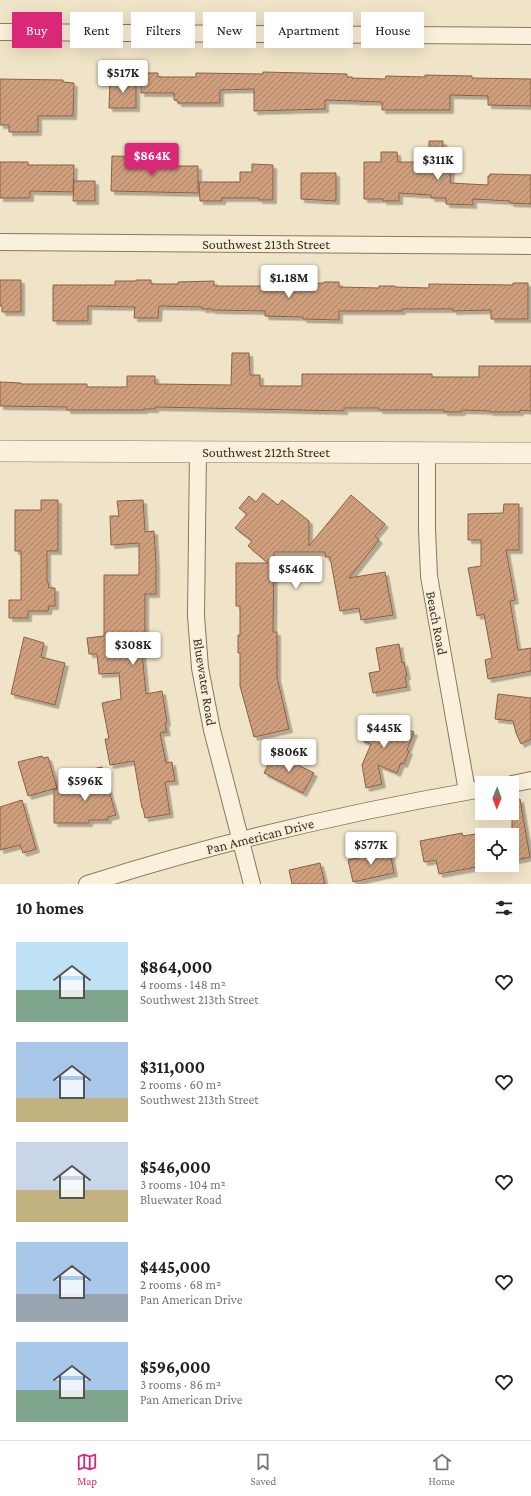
<!DOCTYPE html>
<html lang="en">
<head>
<meta charset="utf-8">
<style>
  :root { --surface:#fff; --page:#f2f2f2; --text:#202124; --muted:#757577; --line:#e0e0e0; --accent:#db2777 }
  body { margin:0; font-family:"Crimson Pro",serif; background:var(--page); color:var(--text); height:100vh; display:flex; flex-direction:column; font-size:15px; white-space:nowrap }
  * { box-sizing:border-box; margin:0 }
  p { font-size:13px; color:var(--muted) }
  .icon { flex:none; width:22px; height:22px; fill:none; stroke:currentColor; stroke-width:2; stroke-linecap:round; stroke-linejoin:round }
  .map { position:relative; height:884px; overflow:hidden }
  .details { display:flex; flex-direction:column; background:var(--surface); flex:1 }
  .details>* { flex:none }
  .hud { position:absolute; left:12px; top:12px; width:507px; height:36px; display:flex; gap:8px }
  .needle { width:26px; rotate:181deg }
  .controls { position:absolute; left:475px; top:776px; display:grid; gap:8px }
  .controls a { display:grid; place-items:center; width:44px; height:44px; border-radius:0px; background:var(--surface); box-shadow:0 4px 16px #0002; font-size:20px }
  .price { position:absolute; translate:-50% -34px; padding:0 9px; border-radius:4px; background:#fff; color:#222; font-size:13px; line-height:26px; filter:drop-shadow(0 1px 2px #0008) }
  .price::after { content:''; position:absolute; left:50%; top:24px; width:12px; height:9px; margin-left:-6px; background:inherit; clip-path:polygon(0 0,100% 0,50% 100%) }
  .price.active { background:var(--accent); color:#fff }
  ul { padding:0; list-style:none }
  li { display:flex; align-items:center; gap:12px; height:100px; padding:0 16px }
  li span { display:grid; place-items:center; flex:none; width:112px; height:80px; border-radius:0px; color:#555 }
  li>.icon { margin-inline-start:auto }
  span .icon { width:48px; height:48px; fill:#fffc; stroke-width:1 }
  li b { font-size:17px }
  h2 { display:flex; justify-content:space-between; align-items:center; height:48px; padding:0 16px; font-size:17px }
  .pill { padding:0 14px; border-radius:0px; background:var(--surface); box-shadow:0 4px 16px #0002; font-size:14px; line-height:36px }
  .pill.active { background:var(--accent); color:#fff }
  .dock { display:flex; justify-content:space-around; align-items:center; height:56px; border-top:1px solid var(--line); background:var(--surface); font-size:11px; color:var(--muted) }
  .dock a { display:grid; justify-items:center; gap:2px }
  .dock .active { color:var(--accent) }
  .map>svg:first-child { display:block }
</style>
</head>
<body>
<div class="map">
<svg width="531" height="884" viewBox="0 0 531 884">
  <defs>
    <pattern id="building-hatch" width="6" height="6" patternUnits="userSpaceOnUse"><rect width="6" height="6" fill="#cf9f7d"/><path d="M-1 1l2-2M0 6l6-6M5 7l2-2" fill="none" stroke="#a98266"/></pattern>
    <filter id="shadow"><feDropShadow dx="3.5" dy="3.5" stdDeviation="0" flood-color="#0004"/></filter>
  </defs>
  <rect width="100%" height="100%" fill="#f0e4c8"/>
  <path fill="url(#building-hatch)" stroke="#8d5f41" filter="url(#shadow)" d="M263,72L347,74V77H352V78L385,79L386,76L425,77V75L472,76V78L531,79V106L488,105V96L450,95V110H382V102L325,100V109L254,111V89L220,90V103H178V101L174,100V93H141V73H158V77H196V73L263,74Z
    M0,79L63,80V82L74,83L73,116H38V132H9V125H0Z
    M110,80H136V108H109Z
    M429,141H443V152H448L447,168L451,169L450,183L488,185V176H490V174L531,175V204L510,203V201L473,199V205L446,204V198H431V195L399,193V201H383V199H364V162H381V152H397L398,162H425V159H429Z
    M112,156L148,157V166H198V193L111,191Z
    M0,162H28V165H74L73,192L30,191V198H0Z
    M252,164L273,165V200H259V198H222V201H200L199,182H240V172H252Z
    M301,173H336V201L301,199Z
    M74,181H95V201H73Z
    M0,280H21V312H2V306H0Z
    M136,280H151V284H178V282L214,281V286H262V284H303L324,283V282H339V287L379,288V286H395V287L429,288V284L513,285V283H528V319H491V310L453,311V309H402V311H339V320L303,319V317L265,316V311L212,310V309H202V307L159,306L158,318H134L135,307L88,306V321H53V285H115V281H136Z
    M232,353H249L250,375H260V386H302V374H432V377H479V366H531V411L520,410V412H490V411L462,410V412H444V410H379V408H344V411L155,407V409H144V410H67V407L0,406V382L21,383V384H87V387H127V376H155V384L231,385Z
    M263,493L278,505L282,500L309,521V546L351,495L385,524L375,536L379,540L349,578L385,572L393,615L361,620L359,608L340,611L330,557H325V552H274L273,632H277V677L289,729L254,737L240,686V653H238V635H240V606H236V563H268L248,546L252,541L235,528L247,514L239,508L249,496L256,502Z
    M41,500H58V551H47V582H48L49,588H55V606H49L48,611H28V618H9V600H21V551H15V510H41Z
    M143,500L145,532L154,531L156,563V594H145V635H152L154,652L142,653L146,694L162,691L167,722L165,723L167,732L160,733L166,763L172,762L175,781L165,782L170,814L145,818L143,808H142L134,761L110,765L105,739H109L102,703L121,699L119,673L99,674L97,654H89L87,638L104,636V575H139V543L111,545L110,516H119L117,501Z
    M504,504H519V550H506L515,600L510,601L518,650L531,648V671L488,679L485,660L492,658L484,614L477,616L468,568L481,566V540H468V514L503,513Z
    M24,637L44,643L41,657L65,663L55,705L11,694Z
    M399,644L402,663L404,662L407,676L405,677L407,687L373,693L369,673L380,671L376,648Z
    M498,694L531,698V739L521,744L516,733L513,721L495,719Z
    M371,715L414,732L407,750L409,751L404,764L401,763L397,773L378,765L382,784L366,788L362,765L371,744L361,740Z
    M274,753L314,773L303,793L264,773Z
    M42,756L43,758L48,757L57,788L28,796L18,762Z
    M102,767L116,815L108,817V820H89V823H54V789L92,790L87,770Z
    M520,799L530,857L512,861V800Z
    M22,800L36,849L23,853L20,845L0,850V807Z
    M462,833L463,836L482,833V866L439,874L436,860L424,862L420,841Z
    M390,851L394,873L353,882L348,860Z
    M320,863L325,884H292L289,870Z"/>
  <g fill="none" stroke-linecap="round" stroke-linejoin="round">
    <defs>
      <path id="minor" d="M0,32L531,36
        M0,242L531,246
        M198,452L196,616L200,668L212,730L252,884
        M427,452V529L429,576L467,791
        M512,784L531,780
        M87,884C216,843 349,812 482,789"/>
      <path id="tertiary" d="M0,451L531,453"/>
    </defs>
    <use href="#minor" stroke="#8d765c" stroke-width="18"/>
    <use href="#tertiary" stroke="#8d765c" stroke-width="22"/>
    <use href="#minor" stroke="#faf1dc" stroke-width="16"/>
    <use href="#tertiary" stroke="#faf1dc" stroke-width="21"/>
  </g>
  <g text-anchor="middle" dominant-baseline="central" stroke-width="3.5" stroke-linejoin="round" paint-order="stroke">
    <g font-size="14" fill="#3d2e20" stroke="#f7eed8">
      <text x="266" y="244">Southwest 213th Street</text>
      <text x="266" y="452">Southwest 212th Street</text>
      <text transform="translate(437 623) rotate(79)">Beach Road</text>
      <text transform="translate(205 682) rotate(81)">Bluewater Road</text>
      <text transform="translate(260 836) rotate(-14)">Pan American Drive</text>
    </g>
  </g>
</svg>
<div class="controls">
<a><svg class="needle" viewBox="-14 -14 28 28"><path d="M0-13l5 13h-10z" fill="#e53935"/><path d="M0 13l5-13h-10z" fill="#757577"/></svg></a>
<a><svg class="icon" aria-label="locate" viewBox="0 0 24 24"><circle cx="12" cy="12" r="6"/><path d="M12 2v4M12 18v4M2 12h4M18 12h4"/></svg></a>
</div>
<b class="price" style="left:123px;top:94px">$517K</b>
<b class="price active" style="left:152px;top:177px">$864K</b>
<b class="price" style="left:438px;top:181px">$311K</b>
<b class="price" style="left:289px;top:299px">$1.18M</b>
<b class="price" style="left:296px;top:590px">$546K</b>
<b class="price" style="left:133px;top:666px">$308K</b>
<b class="price" style="left:384px;top:749px">$445K</b>
<b class="price" style="left:289px;top:773px">$806K</b>
<b class="price" style="left:85px;top:802px">$596K</b>
<b class="price" style="left:371px;top:866px">$577K</b>
<div class="hud">
<a class="pill active">Buy</a>
<a class="pill">Rent</a>
<a class="pill">Filters</a>
<a class="pill">New</a>
<a class="pill">Apartment</a>
<a class="pill">House</a>
</div>
</div>
<section class="details">
<h2>10 homes<svg class="icon" aria-label="filters" viewBox="0 0 24 24"><path d="M4 7h16M4 17h16"/><circle cx="9" cy="7" r="2"/><circle cx="15" cy="17" r="2"/></svg></h2>
<ul>
<li><span style="background:linear-gradient(#bfe0f5 60%,#7fa58c 0)"><svg class="icon" aria-label="home" viewBox="0 0 24 24"><path d="M3 11l9-7 9 7M6 9v11h12V9"/></svg></span><div><b>$864,000</b><p>4 rooms · 148 m²</p><p>Southwest 213th Street</p></div><svg class="icon" aria-label="heart" viewBox="0 0 24 24"><path d="M12 20l-8-8c-3-5 5-10 8-4 3-6 11-1 8 4z"/></svg></li>
<li><span style="background:linear-gradient(#a9c7e8 70%,#c2b280 0)"><svg class="icon" aria-label="home" viewBox="0 0 24 24"><path d="M3 11l9-7 9 7M6 9v11h12V9"/></svg></span><div><b>$311,000</b><p>2 rooms · 60 m²</p><p>Southwest 213th Street</p></div><svg class="icon" aria-label="heart" viewBox="0 0 24 24"><path d="M12 20l-8-8c-3-5 5-10 8-4 3-6 11-1 8 4z"/></svg></li>
<li><span style="background:linear-gradient(#c9d6e8 60%,#c2b280 0)"><svg class="icon" aria-label="home" viewBox="0 0 24 24"><path d="M3 11l9-7 9 7M6 9v11h12V9"/></svg></span><div><b>$546,000</b><p>3 rooms · 104 m²</p><p>Bluewater Road</p></div><svg class="icon" aria-label="heart" viewBox="0 0 24 24"><path d="M12 20l-8-8c-3-5 5-10 8-4 3-6 11-1 8 4z"/></svg></li>
<li><span style="background:linear-gradient(#a9c7e8 65%,#9aa5b1 0)"><svg class="icon" aria-label="home" viewBox="0 0 24 24"><path d="M3 11l9-7 9 7M6 9v11h12V9"/></svg></span><div><b>$445,000</b><p>2 rooms · 68 m²</p><p>Pan American Drive</p></div><svg class="icon" aria-label="heart" viewBox="0 0 24 24"><path d="M12 20l-8-8c-3-5 5-10 8-4 3-6 11-1 8 4z"/></svg></li>
<li><span style="background:linear-gradient(#a9c7e8 60%,#7fa58c 0)"><svg class="icon" aria-label="home" viewBox="0 0 24 24"><path d="M3 11l9-7 9 7M6 9v11h12V9"/></svg></span><div><b>$596,000</b><p>3 rooms · 86 m²</p><p>Pan American Drive</p></div><svg class="icon" aria-label="heart" viewBox="0 0 24 24"><path d="M12 20l-8-8c-3-5 5-10 8-4 3-6 11-1 8 4z"/></svg></li>
</ul>
</section>
<nav class="dock">
<a class="active"><svg class="icon" aria-label="map" viewBox="0 0 24 24"><path d="M3 6l6-2 6 2 6-2v14l-6 2-6-2-6 2zM9 4v14M15 6v14"/></svg>Map</a>
<a><svg class="icon" aria-label="saved" viewBox="0 0 24 24"><path d="M7 4h10v16l-5-4-5 4z"/></svg>Saved</a>
<a><svg class="icon" aria-label="home" viewBox="0 0 24 24"><path d="M3 11l9-7 9 7M6 9v11h12V9"/></svg>Home</a>
</nav>
</body>
</html>
